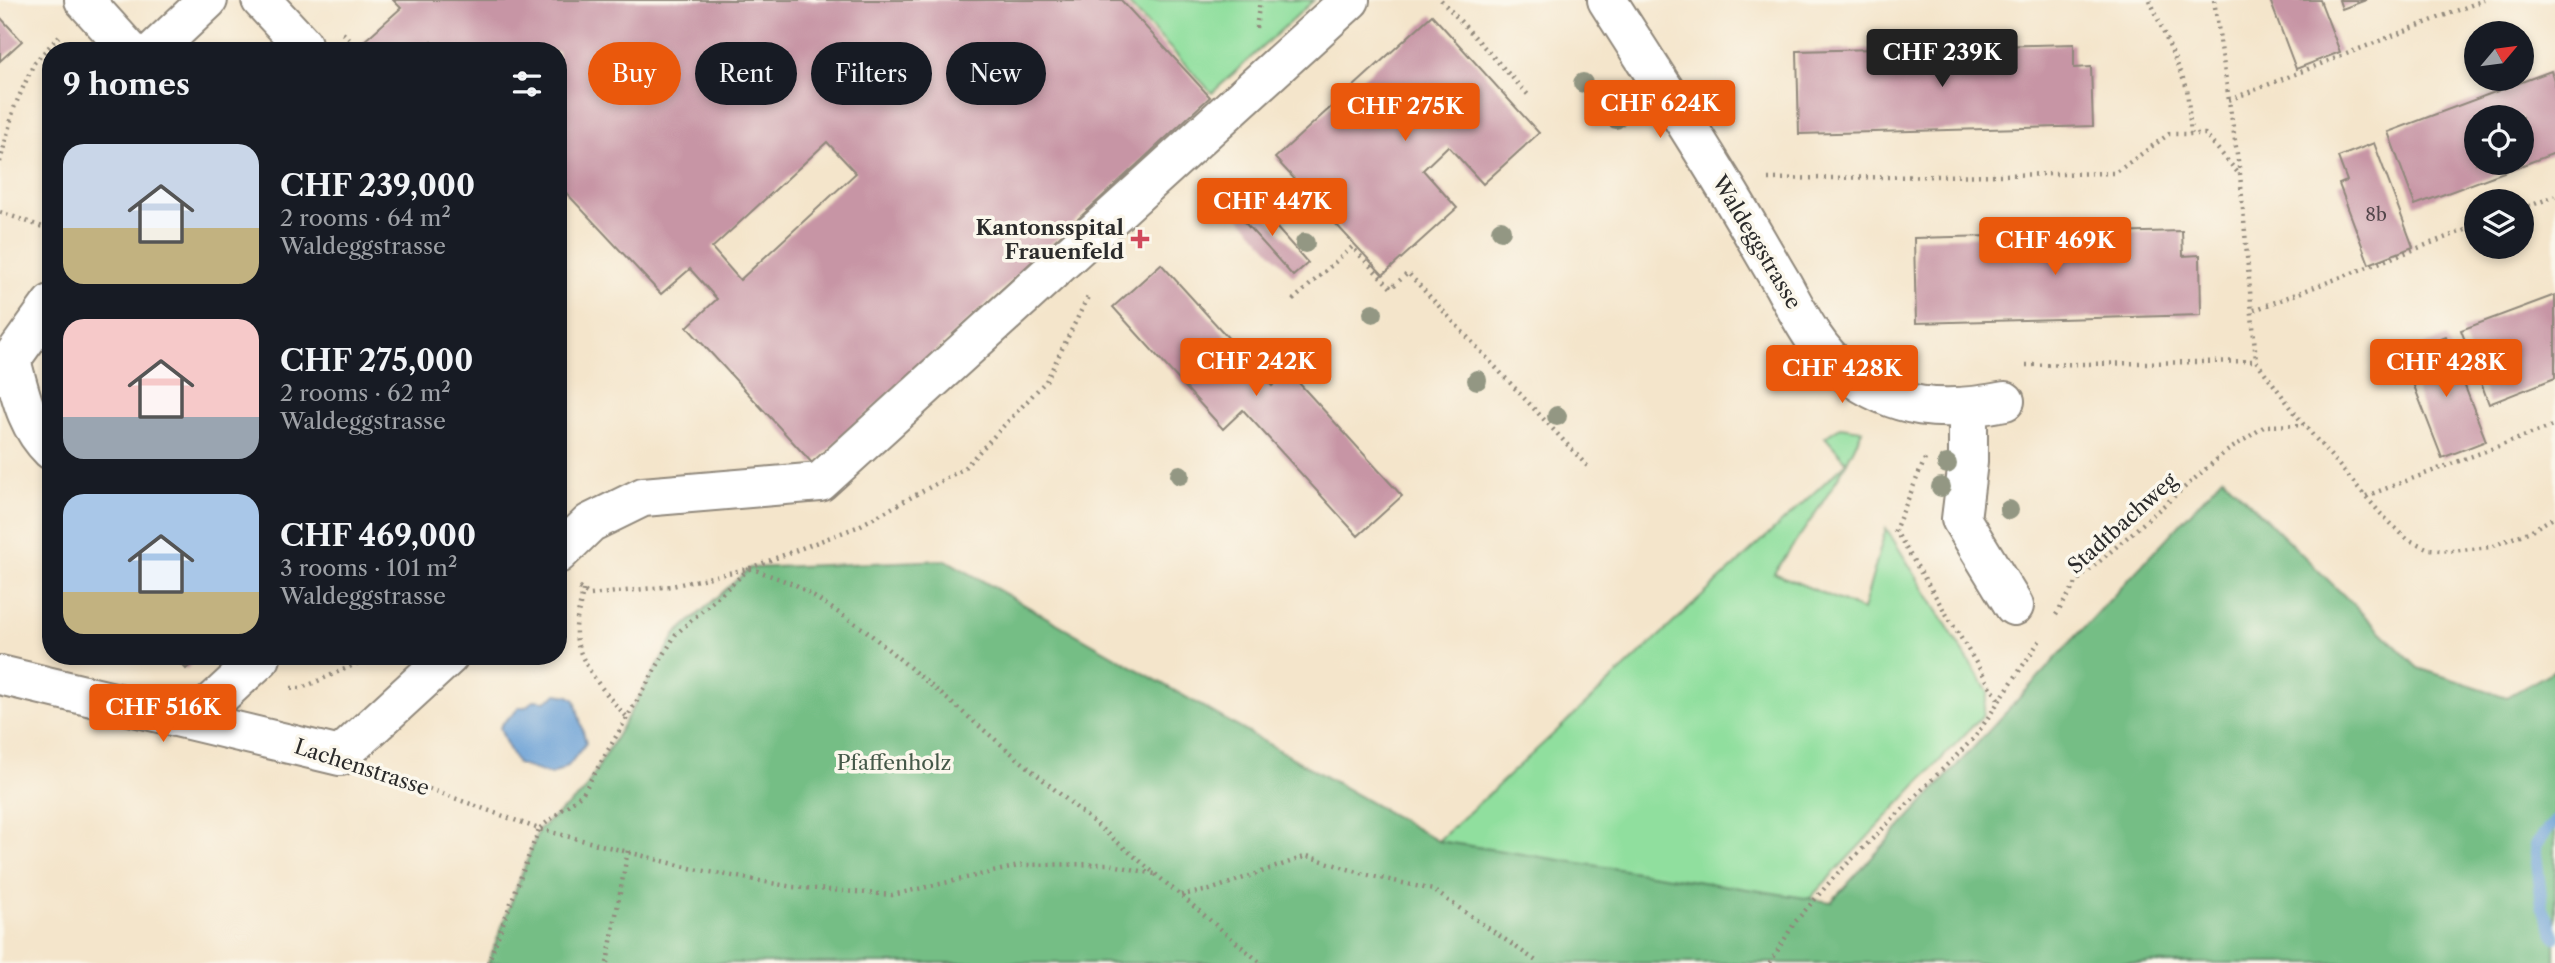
<!DOCTYPE html>
<html lang="en">
<head>
<meta charset="utf-8">
<style>
  :root { --surface:#171b24; --page:#20242c; --text:#f1f3f6; --muted:#9ea1a6; --accent:#ea580c }
  body { margin:0; font-family:"Libre Caslon Text",serif; background:var(--page); color:var(--text); height:100vh; display:flex; flex-direction:column; font-size:26px; white-space:nowrap }
  * { box-sizing:border-box; margin:0 }
  p { font-size:23px; color:var(--muted) }
  .icon { flex:none; width:38px; height:38px; fill:none; stroke:currentColor; stroke-width:2; stroke-linecap:round; stroke-linejoin:round }
  .map { position:relative; flex:1; overflow:hidden }
  .side { position:absolute; left:42px; top:42px; width:525px; height:623px; display:flex; flex-direction:column; background:var(--surface); border-radius:28px; box-shadow:0 4px 10px #0003 }
  .side>* { flex:none }
  .guide { position:absolute; left:588px; top:42px; width:665px; height:63px; display:flex; gap:14px }
  .needle { width:46px; rotate:61deg }
  .controls { position:absolute; left:2464px; top:21px; display:grid; gap:14px }
  .controls a { display:grid; place-items:center; width:70px; height:70px; border-radius:50%; background:var(--surface); box-shadow:0 4px 10px #0003; font-size:35px }
  .price { position:absolute; translate:-50% -60px; padding:0 16px; border-radius:7px; background:var(--accent); color:#fff; font-size:23px; line-height:46px; filter:drop-shadow(0 2px 4px #0008) }
  .price::after { content:''; position:absolute; left:50%; top:42px; width:21px; height:16px; margin-left:-10px; background:inherit; clip-path:polygon(0 0,100% 0,50% 100%) }
  .price.on { background:#222; color:#fff }
  ul { padding:0; list-style:none }
  li { display:flex; align-items:center; gap:21px; height:175px; padding:0 21px }
  li span { display:grid; place-items:center; flex:none; width:196px; height:140px; border-radius:21px; color:#555 }
  li>.icon { margin-inline-start:auto }
  span .icon { width:84px; height:84px; fill:#fffc; stroke-width:1 }
  li b { font-size:30px }
  h2 { display:flex; justify-content:space-between; align-items:center; height:84px; padding:0 21px; font-size:30px }
  .pill { padding:0 24px; border-radius:32px; background:var(--surface); box-shadow:0 4px 10px #0003; font-size:24px; line-height:63px }
  .pill.on { background:var(--accent); color:#fff }
  .map>svg:first-child { display:block }
</style>
</head>
<body>
<div class="map">
<svg width="2555" height="963" viewBox="0 0 2555 963">
  <rect width="100%" height="100%" fill="#fbf7ec"/>
  <filter id="ink" filterUnits="userSpaceOnUse"><feTurbulence type="fractalNoise" baseFrequency=".0143" numOctaves="2"/><feDisplacementMap in="SourceGraphic" scale="14" xChannelSelector="R" yChannelSelector="G"/><feConvolveMatrix kernelMatrix="1 2 1 2 8 2 1 2 1" color-interpolation-filters="sRGB"/></filter>
  <filter id="wash" filterUnits="userSpaceOnUse"><feTurbulence type="fractalNoise" baseFrequency=".00686" numOctaves="4" result="noise"/><feDisplacementMap in="SourceGraphic" scale="28" xChannelSelector="R" yChannelSelector="G"/><feGaussianBlur stdDeviation="1.57" result="paint"/><feColorMatrix in="noise" values="0 0 0 0 0 0 0 0 0 0 0 0 0 0 0 0 0 1.4 0 .05"/><feComposite in="paint" operator="in"/></filter>
  <g filter="url(#wash)">
    <rect width="100%" height="100%" fill="#f4e5cb"/>
    <path fill="#90df9e" stroke="#5e8564" stroke-width="2" d="M1125,0H1314L1212,93Z
      M1840,427L1862,430C1840,482 1806,527 1774,573L1863,610L1886,528L1988,692L1983,715L1795,914L1438,841L1847,462L1825,437Z"/>
    <path fill="#74be85" stroke="#507458" stroke-width="2" d="M2223,477L2418,668L2507,697L2555,670V963H488L539,829L583,793L676,634L750,568L946,560L1438,841L1831,902Z"/>
    <path fill="#679fd5" stroke="#496580" stroke-width="2" d="M557,694L569,696L575,700L586,743L568,766L551,775L517,764L505,741L500,727C505,718 514,716 519,707H525L535,700L545,701Z"/>
    <g fill="none" stroke-linecap="round" stroke-linejoin="round">
      <path stroke="#679fd5" stroke-width="12" d="M2555,821L2535,845L2542,905L2555,937"/>
    </g>
    <g id="blocks">
      <path fill="#c795a5" fill-rule="evenodd" d="M393,0H1121L1210,97L813,464L687,327L717,299L690,269L661,294L558,184V51H439L432,42L423,51H353L401,8ZM827,142L856,173L740,280L712,248Z
        M2270,0H2320L2340,52L2296,69Z
        M2339,0H2366L2342,9Z
        M1432,15L1539,133L1483,184L1448,146L1423,170L1457,208L1383,275L1275,158Z
        M0,17L22,41L0,61Z
        M2074,44V68L2091,67L2093,126L1799,134L1797,51Z
        M2551,71L2555,83V153L2415,205L2388,132ZM2476,117H2522V163H2476Z
        M2374,143L2413,247L2369,264L2339,184L2347,181L2338,157Z
        M1252,200L1308,263L1293,276L1237,214Z
        M2182,231L2183,256L2200,255L2201,315L1916,323L1914,238Z
        M1161,264L1272,386L1288,371L1402,496L1358,536L1243,410L1223,429L1113,307Z
        M2555,295V378L2489,404L2461,330Z
        M2446,337L2486,441L2442,458L2411,378L2420,375L2411,351Z
        M174,656H199L186,669Z"/>
    </g>
  </g>
  <g filter="url(#ink)">
    <use href="#blocks" fill-opacity="0" stroke="#90887b" stroke-width="2"/>
    <g fill="none" stroke-linecap="round" stroke-linejoin="round">
      <defs>
        <path id="minor" d="M84,0L130,51
          M261,0L302,44L295,51
          M1607,0C1645,60 1684,119 1721,180C1742,214 1762,250 1783,285C1799,314 1817,351 1844,371C1896,411 1944,413 2005,401
          M154,51L208,0
          M11,360C20,393 26,426 51,450
          M0,375L51,304
          M1968,409V462L1961,519L2014,606
          M558,554L590,523L643,497L820,482L1350,0
          M0,675L340,756L449,656
          M193,721L261,658L259,656"/>
      </defs>
      <use href="#minor" stroke="#90887b" stroke-width="42"/>
      <path stroke="#90887b" stroke-width="4.5" stroke-dasharray="2 5" stroke-linecap="butt" d="M1441,0L1530,97
        M2150,0L2187,88L2191,134
        M2214,0L2240,174L2256,361L2304,425L2381,514L2407,539L2429,549L2452,551L2490,547L2528,532L2555,517
        M1256,28L1260,0
        M343,33L357,47
        M2229,100L2484,0
        M0,162L14,108L34,63L60,35
        M1768,179L2115,173L2169,134H2205L2239,174
        M2522,209L2555,196
        M0,212L51,230
        M1293,300L1352,247L1391,288L1408,273L1589,468
        M2254,310L2476,226
        M2026,365L2256,361
        M1925,459L1895,530L2000,702
        M2366,496L2555,425
        M750,568L796,585L865,630L1261,963
        M579,588L590,595L672,586L750,568L857,527L963,469L1046,381L1089,295
        M583,590C581,604 575,621 576,634C578,663 608,697 627,717
        M2056,615L2078,580L2223,454L2265,426L2304,425
        M291,688H302L374,656
        M383,772L539,829L694,869L793,887L892,895L1023,865L1108,864L1155,874
        M540,828L583,793L676,634L749,569
        M1181,895L1210,890L1307,856L1364,874L1433,890L1539,963
        M488,963L539,829
        M607,963L628,850
        M1770,963L1795,922L1836,875L1975,737L2040,640"/>
      <use href="#minor" stroke="#fff" stroke-width="38"/>
    </g>
    <g fill="#939783">
      <circle cx="1583" cy="83" r="10"/>
      <circle cx="1616" cy="119" r="10"/>
      <circle cx="1501" cy="230" r="10"/>
      <circle cx="1305" cy="243" r="10"/>
      <circle cx="1373" cy="313" r="10"/>
      <circle cx="1317" cy="363" r="10"/>
      <circle cx="1477" cy="380" r="10"/>
      <circle cx="1557" cy="416" r="10"/>
      <circle cx="1947" cy="464" r="10"/>
      <circle cx="1180" cy="475" r="10"/>
      <circle cx="1941" cy="487" r="10"/>
      <circle cx="2009" cy="510" r="10"/>
    </g>
  </g>
  <path fill="#d1495b" stroke="#fbf7ec" stroke-width="2.5" d="M1136.5 228.5h7v7h7v7h-7v7h-7v-7h-7v-7h7z"/>
  <g text-anchor="middle" dominant-baseline="central" stroke-width="7" stroke-linejoin="round" paint-order="stroke">
    <g font-size="18" fill="#52464a">
      <text x="2376" y="215">8b</text>
    </g>
    <g font-size="21" font-weight="bold" fill="#2b2b2b" stroke="#fbf7ec" text-anchor="end">
      <text x="1124" y="227">Kantonsspital<tspan x="1124" dy="24">Frauenfeld</tspan></text>
    </g>
    <g font-size="21" fill="#2b2b2b" stroke="#fbf7ec">
      <text transform="translate(1757 242) rotate(59)">Waldeggstrasse</text>
      <text transform="translate(2122 523) rotate(-42)">Stadtbachweg</text>
      <text transform="translate(362 767) rotate(18)">Lachenstrasse</text>
    </g>
    <g font-size="21" fill="#445848" stroke="#fbf7ec">
      <text x="894" y="762">Pfaffenholz</text>
    </g>
  </g>
</svg>
<div class="controls">
<a><svg class="needle" viewBox="-14 -14 28 28"><path d="M0-13l5 13h-10z" fill="#e53935"/><path d="M0 13l5-13h-10z" fill="#9ea1a6"/></svg></a>
<a><svg class="icon" aria-label="locate" viewBox="0 0 24 24"><circle cx="12" cy="12" r="6"/><path d="M12 2v4M12 18v4M2 12h4M18 12h4"/></svg></a>
<a><svg class="icon" aria-label="layers" viewBox="0 0 24 24"><path d="M12 4l9 5-9 5-9-5zM3 14l9 5 9-5"/></svg></a>
</div>
<b class="price on" style="left:1942px;top:89px">CHF 239K</b>
<b class="price" style="left:1660px;top:140px">CHF 624K</b>
<b class="price" style="left:1405px;top:143px">CHF 275K</b>
<b class="price" style="left:1272px;top:238px">CHF 447K</b>
<b class="price" style="left:2055px;top:277px">CHF 469K</b>
<b class="price" style="left:1256px;top:398px">CHF 242K</b>
<b class="price" style="left:2446px;top:399px">CHF 428K</b>
<b class="price" style="left:1842px;top:405px">CHF 428K</b>
<b class="price" style="left:163px;top:744px">CHF 516K</b>
<div class="guide">
<a class="pill on">Buy</a>
<a class="pill">Rent</a>
<a class="pill">Filters</a>
<a class="pill">New</a>
</div>
<section class="side">
<h2>9 homes<svg class="icon" aria-label="filters" viewBox="0 0 24 24"><path d="M4 7h16M4 17h16"/><circle cx="9" cy="7" r="2"/><circle cx="15" cy="17" r="2"/></svg></h2>
<ul>
<li><span style="background:linear-gradient(#c9d6e8 60%,#c2b280 0)"><svg class="icon" aria-label="home" viewBox="0 0 24 24"><path d="M3 11l9-7 9 7M6 9v11h12V9"/></svg></span><div><b>CHF 239,000</b><p>2 rooms · 64 m²</p><p>Waldeggstrasse</p></div></li>
<li><span style="background:linear-gradient(#f6c9c9 70%,#9aa5b1 0)"><svg class="icon" aria-label="home" viewBox="0 0 24 24"><path d="M3 11l9-7 9 7M6 9v11h12V9"/></svg></span><div><b>CHF 275,000</b><p>2 rooms · 62 m²</p><p>Waldeggstrasse</p></div></li>
<li><span style="background:linear-gradient(#a9c7e8 70%,#c2b280 0)"><svg class="icon" aria-label="home" viewBox="0 0 24 24"><path d="M3 11l9-7 9 7M6 9v11h12V9"/></svg></span><div><b>CHF 469,000</b><p>3 rooms · 101 m²</p><p>Waldeggstrasse</p></div></li>
</ul>
</section>
</div>
</body>
</html>
